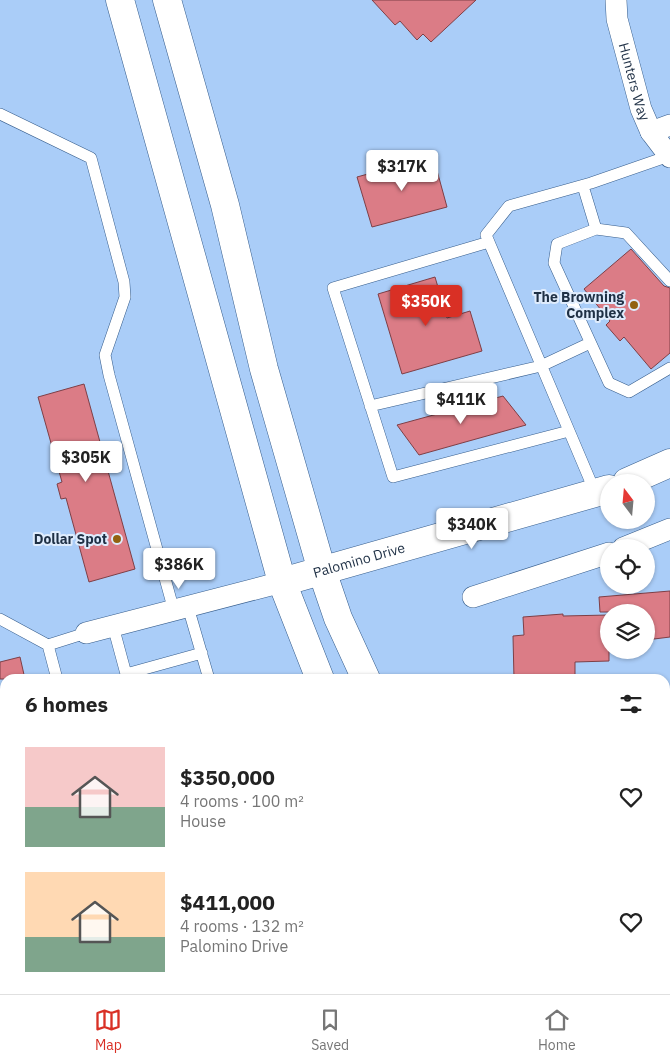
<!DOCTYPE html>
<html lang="en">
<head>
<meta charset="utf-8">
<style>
  :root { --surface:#fff; --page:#f2f2f2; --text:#222; --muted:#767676; --line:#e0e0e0; --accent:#d93025 }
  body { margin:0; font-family:"IBM Plex Sans",sans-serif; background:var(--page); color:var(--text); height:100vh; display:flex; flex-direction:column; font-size:19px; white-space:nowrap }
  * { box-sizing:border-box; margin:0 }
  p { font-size:16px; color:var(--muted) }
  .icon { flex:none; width:28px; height:28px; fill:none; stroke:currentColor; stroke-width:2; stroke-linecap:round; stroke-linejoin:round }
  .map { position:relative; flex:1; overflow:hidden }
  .sheet { position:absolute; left:0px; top:674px; width:670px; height:321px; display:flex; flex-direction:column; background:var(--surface); border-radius:15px 15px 0 0; box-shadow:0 1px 4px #0004 }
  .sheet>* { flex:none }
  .needle { width:32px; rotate:344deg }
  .buttons { position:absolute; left:600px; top:474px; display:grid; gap:10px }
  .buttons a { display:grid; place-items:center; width:55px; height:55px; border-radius:50%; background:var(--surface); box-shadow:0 1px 4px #0004; font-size:25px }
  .price { position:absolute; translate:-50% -42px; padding:0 11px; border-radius:5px; background:#fff; color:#222; font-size:16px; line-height:32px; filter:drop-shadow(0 1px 2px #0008) }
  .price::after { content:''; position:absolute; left:50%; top:30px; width:15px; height:11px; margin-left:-8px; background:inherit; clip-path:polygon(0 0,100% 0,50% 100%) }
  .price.current { background:var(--accent); color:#fff }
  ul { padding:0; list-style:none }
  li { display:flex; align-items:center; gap:15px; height:125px; padding:0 25px }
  li span { display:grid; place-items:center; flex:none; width:140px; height:100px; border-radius:0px; color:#555 }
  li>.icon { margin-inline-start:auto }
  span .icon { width:60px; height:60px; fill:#fffc; stroke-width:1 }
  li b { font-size:21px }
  h2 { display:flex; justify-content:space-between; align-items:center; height:60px; padding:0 25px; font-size:21px }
  .tab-bar { display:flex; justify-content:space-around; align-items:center; height:70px; border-top:1px solid var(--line); background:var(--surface); font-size:14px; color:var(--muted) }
  .tab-bar a { display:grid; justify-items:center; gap:2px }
  .tab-bar .current { color:var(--accent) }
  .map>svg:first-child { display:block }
</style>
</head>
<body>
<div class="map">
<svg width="670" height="994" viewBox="0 0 670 994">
  <rect width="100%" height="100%" fill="#aacdf8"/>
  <path fill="#db7c86" stroke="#7e3f46" d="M372,0H476L431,42L423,34L417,40L400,21L395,25Z
    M433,156L447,207L372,227L357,177Z
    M631,249L664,286L670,288V353L651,369L624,337L620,341L606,325L610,321L584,289Z
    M435,277L447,318L470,311L482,351L402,374L378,294Z
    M84,384L135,569L89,582L66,498L61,499L57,484L62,482L38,397Z
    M503,396L526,425L419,455L397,425Z
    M670,591V637L646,640V612H600L599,597Z
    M563,614V616L609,615V661L575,662V676H569V679H514L513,636L524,635L523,617Z
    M20,657L25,679H0V662Z"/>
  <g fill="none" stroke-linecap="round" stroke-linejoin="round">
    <defs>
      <path id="lane" d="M0,114L91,158L124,282L125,297L105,355L109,375L174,611
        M583,186L596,229
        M489,242L333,288L393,477L569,431
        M670,281L626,233L596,229L557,244L554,263L609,383L629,392L670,368
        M370,406L541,366L590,343
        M595,492L486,235L509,206L591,183L669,156
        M188,607L209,679
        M0,619L48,645
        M113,626L126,674L202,653
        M57,679L48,645L86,633
        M0,794L5,793
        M0,931L5,929
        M358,990L359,994
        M127,994L128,990
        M282,994L289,990"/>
      <g id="street">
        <path id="s1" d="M616,0L617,19L641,109L651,132L670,157"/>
        <path d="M651,132L670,125"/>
        <path d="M623,548L670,529"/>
        <path d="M473,597L609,553"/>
        <path d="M86,633L282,582"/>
      </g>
      <g id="secondary">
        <path d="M120,0L282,582L320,679"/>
        <path d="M167,0L225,205L264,369L322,571L338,618L366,679"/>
        <path d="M627,482L670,463"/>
        <path id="s2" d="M282,582L609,489"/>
        <path d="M524,990L527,994"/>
        <path d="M583,990L586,994"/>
      </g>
    </defs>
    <use href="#lane" stroke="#365d8c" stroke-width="12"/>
    <use href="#street" stroke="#365d8c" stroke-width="22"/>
    <use href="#secondary" stroke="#365d8c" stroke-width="29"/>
    <use href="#lane" stroke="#fff" stroke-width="11"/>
    <use href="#street" stroke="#fff" stroke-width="21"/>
    <use href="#secondary" stroke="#fff" stroke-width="28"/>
  </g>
  <g fill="#926211" stroke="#dfecfd" stroke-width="2">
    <circle cx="634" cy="305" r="5"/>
    <circle cx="117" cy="539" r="5"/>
  </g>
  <g text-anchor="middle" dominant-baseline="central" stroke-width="4" stroke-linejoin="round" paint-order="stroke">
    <g font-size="14" fill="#1f3045" stroke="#dfecfd">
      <text stroke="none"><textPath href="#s1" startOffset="84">Hunters Way</textPath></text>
      <text stroke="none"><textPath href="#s2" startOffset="80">Palomino Drive</textPath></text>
    </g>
    <g font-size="14" font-weight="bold" fill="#1f3045" stroke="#dfecfd" text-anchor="end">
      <text x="624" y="297">The Browning<tspan x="624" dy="16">Complex</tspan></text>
      <text x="107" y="539">Dollar Spot</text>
    </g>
  </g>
</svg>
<div class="buttons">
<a><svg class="needle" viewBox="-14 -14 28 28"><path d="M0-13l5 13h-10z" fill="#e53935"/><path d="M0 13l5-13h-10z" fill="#767676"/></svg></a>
<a><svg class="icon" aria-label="locate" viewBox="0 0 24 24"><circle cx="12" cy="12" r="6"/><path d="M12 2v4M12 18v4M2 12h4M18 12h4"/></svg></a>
<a><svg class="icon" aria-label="layers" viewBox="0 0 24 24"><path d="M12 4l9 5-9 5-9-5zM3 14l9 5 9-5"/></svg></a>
</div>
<b class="price" style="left:402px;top:192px">$317K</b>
<b class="price current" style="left:426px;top:327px">$350K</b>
<b class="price" style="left:461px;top:425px">$411K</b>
<b class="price" style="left:86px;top:483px">$305K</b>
<b class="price" style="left:472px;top:550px">$340K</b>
<b class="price" style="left:179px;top:590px">$386K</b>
<section class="sheet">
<h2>6 homes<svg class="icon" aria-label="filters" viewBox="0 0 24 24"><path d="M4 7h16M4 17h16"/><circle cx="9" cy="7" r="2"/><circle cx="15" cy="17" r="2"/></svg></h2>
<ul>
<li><span style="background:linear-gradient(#f6c9c9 60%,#7fa58c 0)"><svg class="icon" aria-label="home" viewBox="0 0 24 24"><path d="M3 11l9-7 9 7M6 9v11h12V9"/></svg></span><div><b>$350,000</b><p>4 rooms · 100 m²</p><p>House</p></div><svg class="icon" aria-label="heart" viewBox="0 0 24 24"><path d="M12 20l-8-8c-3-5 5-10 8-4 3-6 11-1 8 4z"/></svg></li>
<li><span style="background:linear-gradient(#ffd9b3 65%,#7fa58c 0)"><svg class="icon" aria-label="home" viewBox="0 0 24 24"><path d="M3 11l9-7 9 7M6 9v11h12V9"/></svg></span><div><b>$411,000</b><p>4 rooms · 132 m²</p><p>Palomino Drive</p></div><svg class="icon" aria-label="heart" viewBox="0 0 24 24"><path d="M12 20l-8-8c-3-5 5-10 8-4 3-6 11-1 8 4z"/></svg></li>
</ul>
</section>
</div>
<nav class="tab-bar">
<a class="current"><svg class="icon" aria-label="map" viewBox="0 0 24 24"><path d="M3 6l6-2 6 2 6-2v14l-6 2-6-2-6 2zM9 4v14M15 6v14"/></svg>Map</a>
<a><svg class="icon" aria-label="saved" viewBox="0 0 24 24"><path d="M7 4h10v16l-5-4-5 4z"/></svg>Saved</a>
<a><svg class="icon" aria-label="home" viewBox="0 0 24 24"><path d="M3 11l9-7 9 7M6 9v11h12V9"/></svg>Home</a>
</nav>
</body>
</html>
